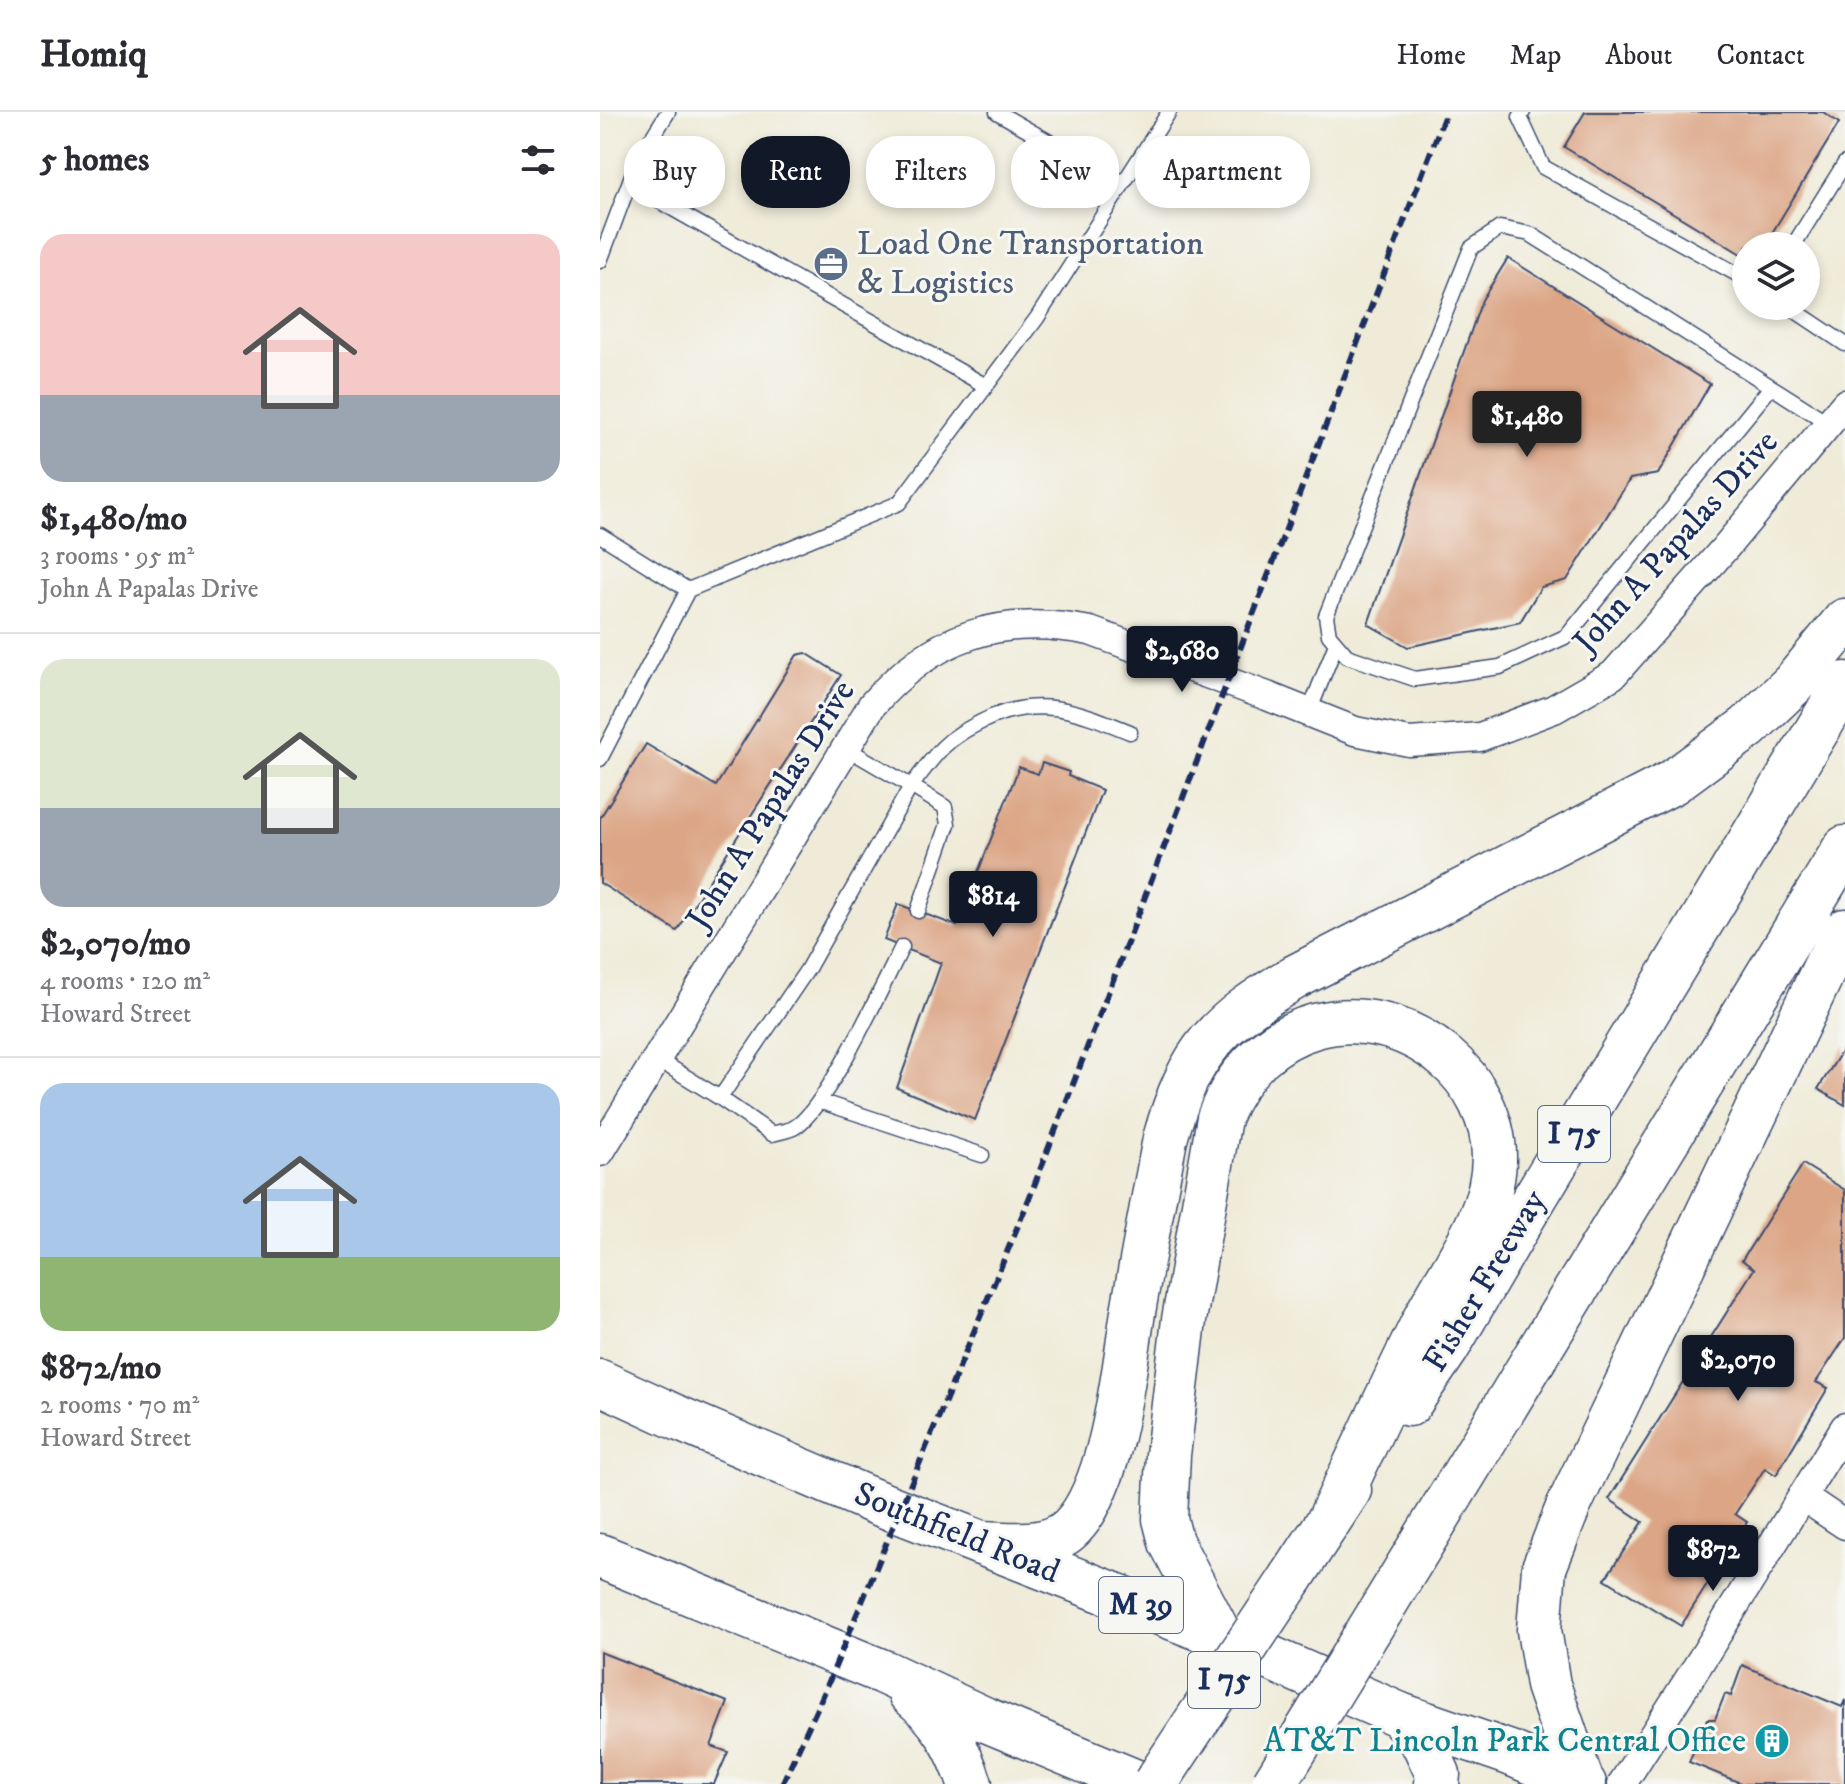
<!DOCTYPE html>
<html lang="en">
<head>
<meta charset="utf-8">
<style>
  :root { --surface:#fff; --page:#f7f7f7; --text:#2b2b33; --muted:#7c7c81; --line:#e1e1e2; --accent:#111827 }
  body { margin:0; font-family:"IM FELL DW Pica",serif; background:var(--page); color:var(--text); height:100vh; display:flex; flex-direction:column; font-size:30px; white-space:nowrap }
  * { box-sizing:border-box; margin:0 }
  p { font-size:26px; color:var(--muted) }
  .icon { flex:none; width:44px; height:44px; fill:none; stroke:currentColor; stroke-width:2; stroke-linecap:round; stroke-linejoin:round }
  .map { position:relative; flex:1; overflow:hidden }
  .side { display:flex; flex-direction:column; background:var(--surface); width:600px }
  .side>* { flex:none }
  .top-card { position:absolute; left:24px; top:24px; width:760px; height:72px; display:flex; gap:16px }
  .controls { position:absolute; left:1132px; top:120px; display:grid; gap:16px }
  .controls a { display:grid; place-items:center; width:88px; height:88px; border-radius:50%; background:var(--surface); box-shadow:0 4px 12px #0003; font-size:40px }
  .price { position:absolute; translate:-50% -68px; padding:0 18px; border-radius:8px; background:var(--accent); color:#fff; font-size:26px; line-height:52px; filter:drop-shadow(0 2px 4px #0008) }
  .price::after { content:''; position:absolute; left:50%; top:48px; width:24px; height:18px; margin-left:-12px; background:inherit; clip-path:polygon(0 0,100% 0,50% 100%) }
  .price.active { background:#222; color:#fff }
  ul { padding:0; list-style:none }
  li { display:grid; align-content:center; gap:16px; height:424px; padding:0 40px }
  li+li { border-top:2px solid var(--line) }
  li span { display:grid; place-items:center; height:248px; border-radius:24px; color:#555 }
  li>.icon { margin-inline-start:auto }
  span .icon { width:144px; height:144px; fill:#fffc; stroke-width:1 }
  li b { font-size:34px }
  h2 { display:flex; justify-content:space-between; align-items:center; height:96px; padding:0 40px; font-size:34px }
  .pill { padding:0 28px; border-radius:32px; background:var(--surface); box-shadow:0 4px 12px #0003; font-size:28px; line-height:72px }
  .pill.active { background:var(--accent); color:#fff }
  header { display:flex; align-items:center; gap:48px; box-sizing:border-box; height:112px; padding:0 40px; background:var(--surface); border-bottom:2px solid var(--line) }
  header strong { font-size:38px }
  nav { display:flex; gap:44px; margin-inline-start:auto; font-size:28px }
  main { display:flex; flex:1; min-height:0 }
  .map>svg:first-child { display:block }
</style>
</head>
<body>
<header>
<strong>Homiq</strong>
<nav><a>Home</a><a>Map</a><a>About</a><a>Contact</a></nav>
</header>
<main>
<section class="side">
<h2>5 homes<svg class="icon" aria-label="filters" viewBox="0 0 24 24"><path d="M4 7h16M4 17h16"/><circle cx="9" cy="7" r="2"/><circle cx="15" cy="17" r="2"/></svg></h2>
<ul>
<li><span style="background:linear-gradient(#f6c9c9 65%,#9aa5b1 0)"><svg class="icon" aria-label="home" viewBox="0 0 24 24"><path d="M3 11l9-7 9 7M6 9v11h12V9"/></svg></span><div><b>$1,480/mo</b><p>3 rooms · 95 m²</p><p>John A Papalas Drive</p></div></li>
<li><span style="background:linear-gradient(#dfe7d0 60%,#9aa5b1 0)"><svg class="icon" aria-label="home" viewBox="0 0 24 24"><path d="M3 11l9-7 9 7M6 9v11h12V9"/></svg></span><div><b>$2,070/mo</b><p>4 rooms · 120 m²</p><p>Howard Street</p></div></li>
<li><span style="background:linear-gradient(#a9c7e8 70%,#8fb573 0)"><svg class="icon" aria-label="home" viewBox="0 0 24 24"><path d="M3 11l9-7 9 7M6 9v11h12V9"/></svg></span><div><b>$872/mo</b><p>2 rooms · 70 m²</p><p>Howard Street</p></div></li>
</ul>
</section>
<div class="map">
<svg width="1245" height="1672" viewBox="0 0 1245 1672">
  <rect width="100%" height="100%" fill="#f6f6f2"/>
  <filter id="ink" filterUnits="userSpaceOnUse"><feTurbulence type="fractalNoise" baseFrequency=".0125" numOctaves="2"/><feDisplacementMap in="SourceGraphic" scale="16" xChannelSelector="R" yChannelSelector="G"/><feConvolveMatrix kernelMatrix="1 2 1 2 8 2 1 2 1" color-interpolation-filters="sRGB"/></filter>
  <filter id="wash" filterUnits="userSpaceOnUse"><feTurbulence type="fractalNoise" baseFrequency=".006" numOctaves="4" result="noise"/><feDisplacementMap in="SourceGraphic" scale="32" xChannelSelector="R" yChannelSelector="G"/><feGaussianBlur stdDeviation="1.8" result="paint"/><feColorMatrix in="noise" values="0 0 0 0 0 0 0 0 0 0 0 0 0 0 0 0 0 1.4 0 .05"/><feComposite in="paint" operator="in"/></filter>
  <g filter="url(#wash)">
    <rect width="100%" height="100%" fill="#efebd8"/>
    <g id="blocks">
      <path fill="#dca585" d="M985,0H1223L1239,11L1164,134H1146V145L964,35Z
        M908,146L1110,272L1058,362L1030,367L967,468L941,475L920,510L808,535L768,512L882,188Z
        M206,541L241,563L77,819L0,771V706L46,632L116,674L197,543Z
        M442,651L469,660L468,664L502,678L375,1008L297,976L341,851L284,828L298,792L357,814L419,655L438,662Z
        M1245,934V993L1218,977Z
        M1203,1052L1245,1078V1226L1216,1270L1228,1276L1176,1363L1165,1356L1135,1402L1147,1410L1081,1514L1005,1467L1043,1410L1009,1387L1154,1157L1142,1148Z
        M0,1540L128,1590L111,1634L128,1640L114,1672H0Z
        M1142,1553L1242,1595L1245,1588V1672H1143L1089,1650L1107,1607H1115L1125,1582L1131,1584Z"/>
    </g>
  </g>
  <g filter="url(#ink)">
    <use href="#blocks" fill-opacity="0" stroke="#3b4b70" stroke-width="2"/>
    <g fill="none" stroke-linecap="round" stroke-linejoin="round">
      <defs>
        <path id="lane" d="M397,0L523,72
          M923,0L920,5L943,55L1146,167
          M29,72L386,274
          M1193,134L1245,51
          M0,149L37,50L68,0
          M1188,194L1245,232
          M1171,275L967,524L900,555L815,567L747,544L729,523L726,504L871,136L900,116L930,122L1230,312
          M0,423L88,478L0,647
          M88,478L299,391L437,206L569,0
          M709,600L736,532
          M318,799L348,712L345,695L311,674C321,662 331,647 342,636C354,624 367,617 383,609C437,582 478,599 530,620
          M57,947L120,986L207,858L311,674L246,636
          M120,986L172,1022C178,1020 189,1019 195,1015C226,997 284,871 302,835
          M219,989L382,1043"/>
        <path id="street" d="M0,1040L272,593C332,524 400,501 490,519L667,584L755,619L809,630L880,625L954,597L1013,563L1125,436L1245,292
          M1202,1384L1245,1413
          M1022,1672L1105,1542L1245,1315"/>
        <path id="primary" d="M800,1603L910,1641L984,1672"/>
        <path id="highway" d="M0,1270L80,1307L278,1391L620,1524L800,1603L824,1632L838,1662L837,1672
          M809,1292L847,1236L922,1107L1245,572
          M380,1431C410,1431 449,1439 472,1415C513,1373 524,1257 533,1200C543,1142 554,1084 565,1027C590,938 617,911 695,865L1073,670L1148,615L1193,572L1245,509
          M0,1444L283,1560L384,1607L541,1672
          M692,1465L749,1378
          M780,1500L1245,736
          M620,1524L571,1430L565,1407L568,1343L584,1208L619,1006C656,909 764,878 845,945C874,969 894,1007 894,1045C894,1104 852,1155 826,1205C794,1270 763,1337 732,1402
          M310,1581C341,1606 358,1634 370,1672
          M982,1671L948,1573L939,1518L944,1456L969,1393L1227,851L1245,819"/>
      </defs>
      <use href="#lane" stroke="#3b4b70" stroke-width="17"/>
      <use href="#street" stroke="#3b4b70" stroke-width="31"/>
      <use href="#primary" stroke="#3b4b70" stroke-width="47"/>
      <use href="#highway" stroke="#3b4b70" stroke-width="47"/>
      <use href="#lane" stroke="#fff" stroke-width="14"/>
      <use href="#street" stroke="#fff" stroke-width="28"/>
      <use href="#primary" stroke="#fff" stroke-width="44"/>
      <use href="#highway" stroke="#fff" stroke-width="44"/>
      <path stroke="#1b2f5e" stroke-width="6" stroke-dasharray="12 6" stroke-linecap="butt" d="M182,1672L225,1579L429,1087L846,0"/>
      <defs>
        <path id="highway-bridge" d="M555,1672L692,1465
          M674,1672L780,1500"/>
      </defs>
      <use href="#highway-bridge" stroke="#3b4b70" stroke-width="47" stroke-linecap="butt"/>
      <use href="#highway-bridge" stroke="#fff" stroke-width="44"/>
    </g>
  </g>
  <defs>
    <symbol id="office-disc" viewBox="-11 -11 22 22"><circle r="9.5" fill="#5c6f8a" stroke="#f6f6f2"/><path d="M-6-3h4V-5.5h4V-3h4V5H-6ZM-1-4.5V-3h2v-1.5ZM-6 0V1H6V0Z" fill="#fff"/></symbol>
    <symbol id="building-disc" viewBox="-11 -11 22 22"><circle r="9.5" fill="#0f9aa8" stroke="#f6f6f2"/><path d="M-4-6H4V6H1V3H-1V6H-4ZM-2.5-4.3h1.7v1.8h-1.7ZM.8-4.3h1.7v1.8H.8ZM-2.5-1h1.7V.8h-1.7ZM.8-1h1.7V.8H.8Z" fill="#fff"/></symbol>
  </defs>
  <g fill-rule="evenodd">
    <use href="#office-disc" x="211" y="132" width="40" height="40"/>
    <use href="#building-disc" x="1152" y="1609" width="40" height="40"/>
  </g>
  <g text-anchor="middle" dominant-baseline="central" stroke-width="6" stroke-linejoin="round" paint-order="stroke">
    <g fill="#f6f6f2" stroke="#5d6b8a" stroke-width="2">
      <rect x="938" y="994" width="72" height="56" rx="6"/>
      <rect x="499" y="1465" width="84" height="56" rx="6"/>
      <rect x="588" y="1540" width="72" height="56" rx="6"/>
    </g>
    <g font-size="32" font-weight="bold" fill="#1b2f5e">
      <text x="974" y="1022">I 75</text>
      <text x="541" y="1493">M 39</text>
      <text x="624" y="1568">I 75</text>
    </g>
    <g font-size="34" fill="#4e5e75" stroke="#f6f6f2" text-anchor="start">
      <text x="257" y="132">Load One Transportation<tspan x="257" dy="39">&amp; Logistics</tspan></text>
    </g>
    <g font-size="34" fill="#1b2f5e" stroke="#f6f6f2">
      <text transform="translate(1076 430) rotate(-48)">John A Papalas Drive</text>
      <text transform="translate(171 693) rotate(-58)">John A Papalas Drive</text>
      <text transform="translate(885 1169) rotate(-59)">Fisher Freeway</text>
      <text transform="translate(357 1421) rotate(22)">Southfield Road</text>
    </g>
    <g font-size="34" fill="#0d838f" stroke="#f6f6f2" text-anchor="end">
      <text x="1146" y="1629">AT&amp;T Lincoln Park Central Office</text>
    </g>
  </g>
</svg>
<div class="controls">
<a><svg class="icon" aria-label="layers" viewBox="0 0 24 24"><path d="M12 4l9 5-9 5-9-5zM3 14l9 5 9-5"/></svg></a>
</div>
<b class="price active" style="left:927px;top:347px">$1,480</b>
<b class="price" style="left:582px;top:582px">$2,680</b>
<b class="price" style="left:393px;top:827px">$814</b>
<b class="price" style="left:1138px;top:1291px">$2,070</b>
<b class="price" style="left:1113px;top:1481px">$872</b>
<div class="top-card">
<a class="pill">Buy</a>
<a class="pill active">Rent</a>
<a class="pill">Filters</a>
<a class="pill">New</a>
<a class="pill">Apartment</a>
</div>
</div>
</main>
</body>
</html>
